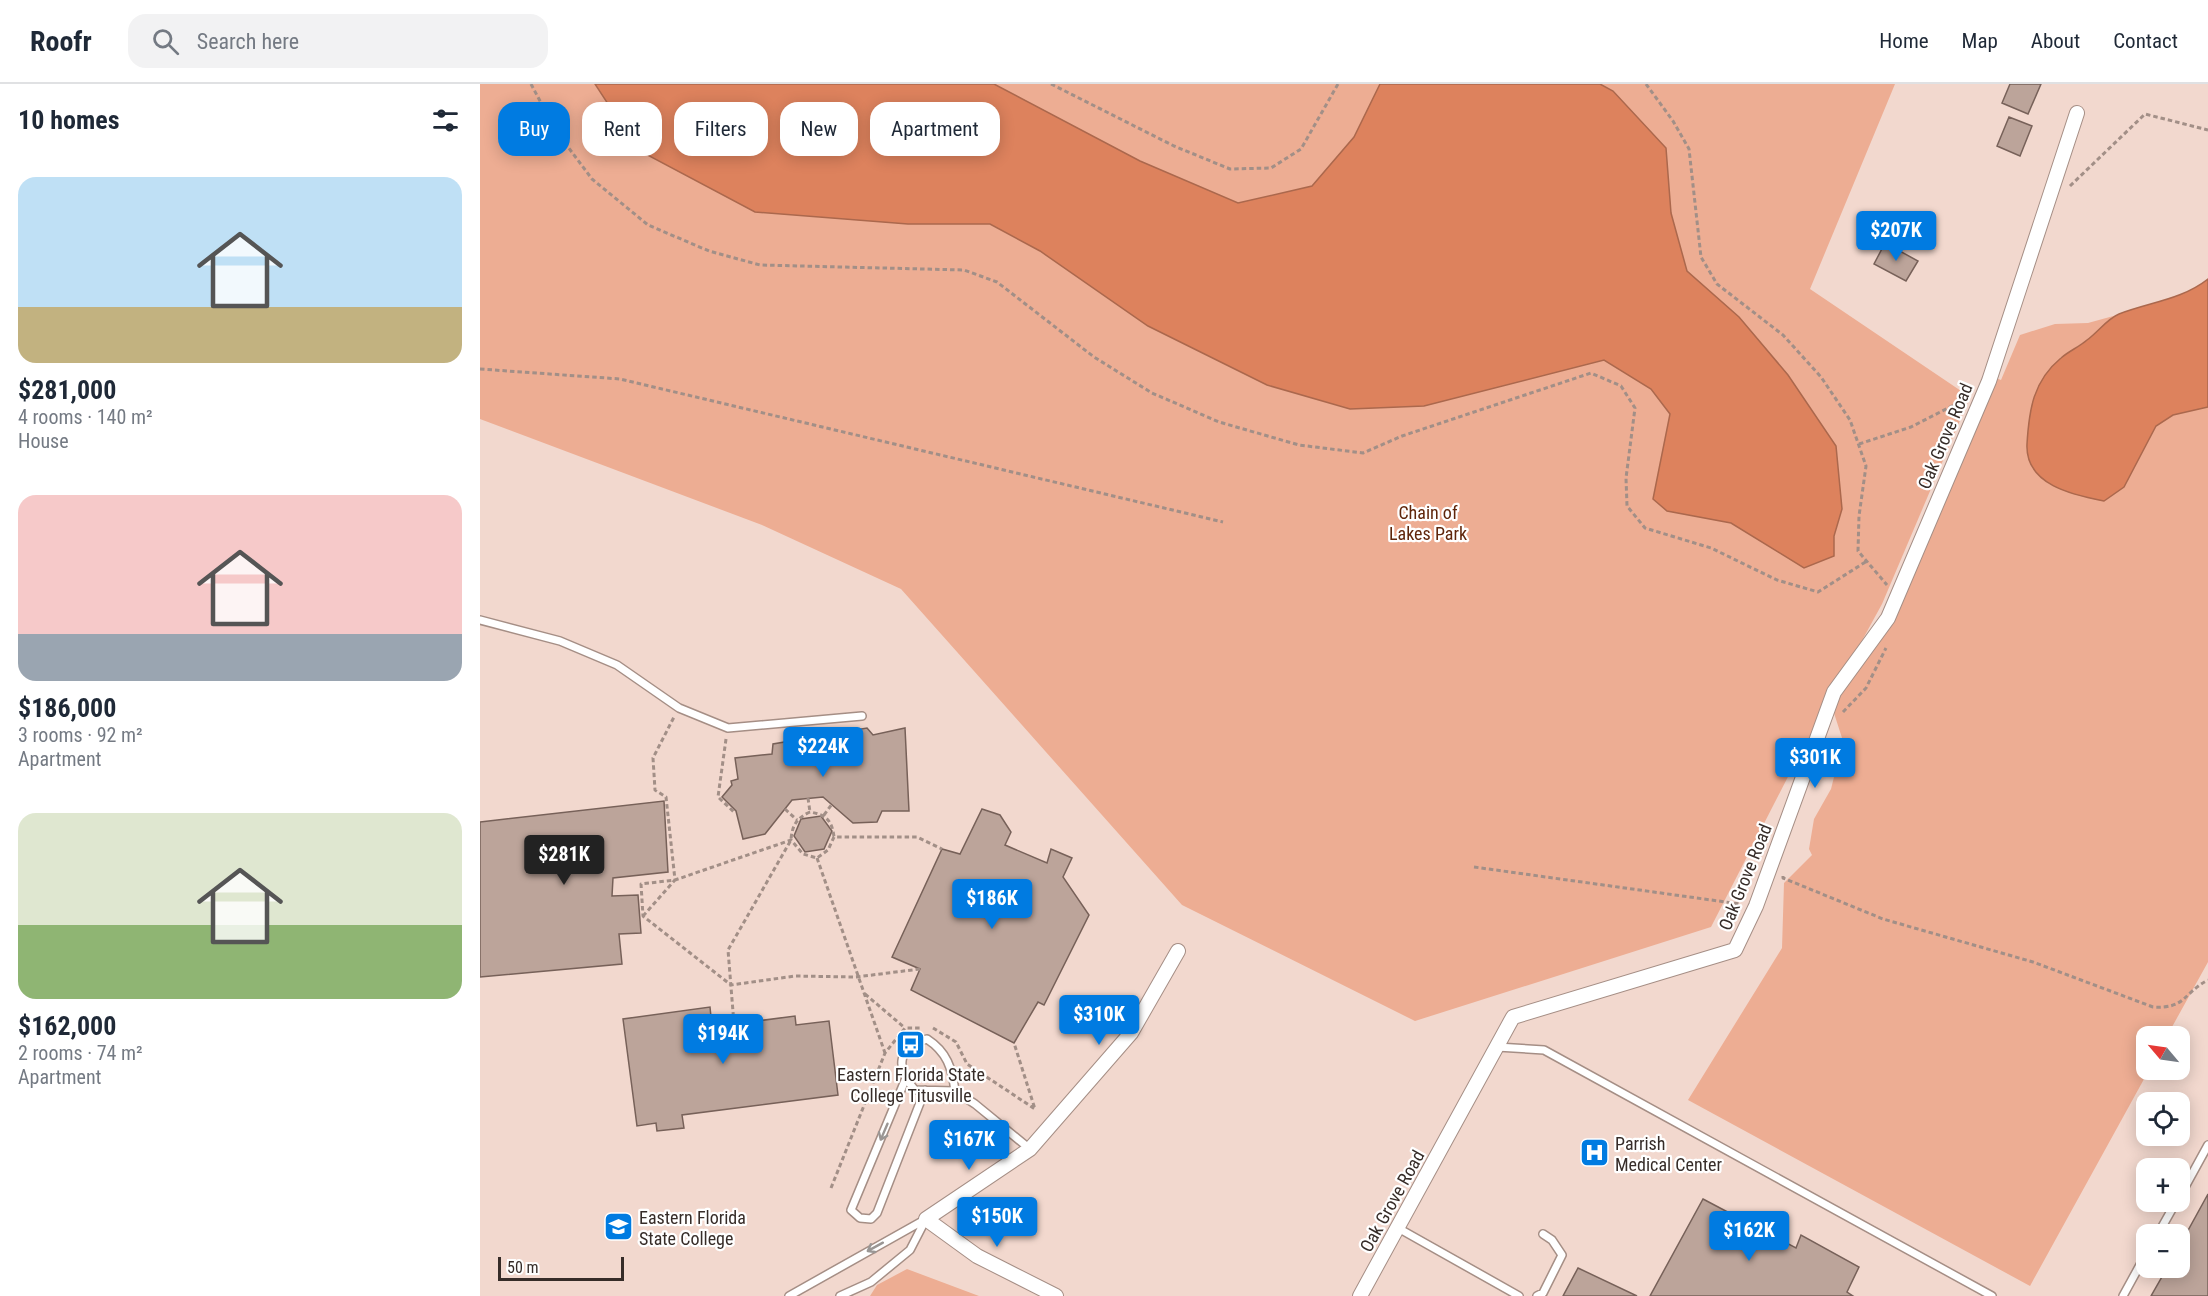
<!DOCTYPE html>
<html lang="en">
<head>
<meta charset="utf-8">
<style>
  :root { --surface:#fff; --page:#f2f2f3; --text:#1f2937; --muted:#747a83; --line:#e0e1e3; --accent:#007be1 }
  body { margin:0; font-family:"Roboto Condensed",sans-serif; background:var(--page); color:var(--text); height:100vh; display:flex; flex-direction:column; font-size:22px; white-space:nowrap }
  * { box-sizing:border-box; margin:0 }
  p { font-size:20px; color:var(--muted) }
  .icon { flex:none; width:33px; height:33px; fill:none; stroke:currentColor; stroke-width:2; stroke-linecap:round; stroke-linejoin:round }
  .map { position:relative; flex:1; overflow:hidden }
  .details { display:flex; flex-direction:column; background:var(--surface); width:480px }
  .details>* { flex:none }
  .top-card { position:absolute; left:18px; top:18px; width:570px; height:54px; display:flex; gap:12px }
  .needle { width:39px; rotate:299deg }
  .buttons { position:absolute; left:1656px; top:942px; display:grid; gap:12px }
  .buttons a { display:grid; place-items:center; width:54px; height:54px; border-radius:12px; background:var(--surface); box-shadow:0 3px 15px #0003; font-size:30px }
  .scale { position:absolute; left:18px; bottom:15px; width:126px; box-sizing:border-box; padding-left:6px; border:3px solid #362c28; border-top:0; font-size:16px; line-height:21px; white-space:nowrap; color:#362c28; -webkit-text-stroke:4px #fff; paint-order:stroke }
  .price { position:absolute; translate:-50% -51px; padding:0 14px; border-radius:6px; background:var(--accent); color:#fff; font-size:20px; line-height:39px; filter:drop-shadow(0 2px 3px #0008) }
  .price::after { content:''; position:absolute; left:50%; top:36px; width:18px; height:14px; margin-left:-9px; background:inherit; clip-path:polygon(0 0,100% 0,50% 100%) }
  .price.on { background:#222; color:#fff }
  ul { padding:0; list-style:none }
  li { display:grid; align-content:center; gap:12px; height:318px; padding:0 18px }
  li span { display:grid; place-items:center; height:186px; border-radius:18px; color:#555 }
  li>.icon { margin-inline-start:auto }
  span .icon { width:108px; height:108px; fill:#fffc; stroke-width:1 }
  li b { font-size:26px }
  h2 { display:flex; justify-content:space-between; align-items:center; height:72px; padding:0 18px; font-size:26px }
  .pill { padding:0 21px; border-radius:18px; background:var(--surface); box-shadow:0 3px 15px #0003; font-size:21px; line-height:54px }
  .pill.on { background:var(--accent); color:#fff }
  header { display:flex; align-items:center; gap:36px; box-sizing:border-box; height:84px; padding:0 30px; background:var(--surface); border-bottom:2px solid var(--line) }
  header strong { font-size:28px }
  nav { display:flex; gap:33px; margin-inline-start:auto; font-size:21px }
  .search { width:420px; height:54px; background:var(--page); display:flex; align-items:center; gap:15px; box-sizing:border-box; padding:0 21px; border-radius:18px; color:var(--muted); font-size:22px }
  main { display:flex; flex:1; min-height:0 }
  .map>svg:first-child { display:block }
</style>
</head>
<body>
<header>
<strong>Roofr</strong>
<div class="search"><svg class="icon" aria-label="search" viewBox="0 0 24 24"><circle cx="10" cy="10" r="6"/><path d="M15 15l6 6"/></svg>Search here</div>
<nav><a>Home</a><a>Map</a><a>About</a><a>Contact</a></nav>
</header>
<main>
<section class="details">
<h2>10 homes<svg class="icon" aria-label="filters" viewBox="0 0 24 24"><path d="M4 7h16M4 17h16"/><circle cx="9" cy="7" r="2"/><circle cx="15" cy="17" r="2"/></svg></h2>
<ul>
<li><span style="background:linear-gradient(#bfe0f5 70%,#c2b280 0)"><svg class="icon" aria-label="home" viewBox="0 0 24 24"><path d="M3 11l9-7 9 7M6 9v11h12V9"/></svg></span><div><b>$281,000</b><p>4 rooms · 140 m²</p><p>House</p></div></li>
<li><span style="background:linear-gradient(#f6c9c9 75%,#9aa5b1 0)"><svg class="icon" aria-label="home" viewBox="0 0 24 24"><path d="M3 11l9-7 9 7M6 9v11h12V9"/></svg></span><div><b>$186,000</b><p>3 rooms · 92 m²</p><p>Apartment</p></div></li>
<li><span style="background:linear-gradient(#dfe7d0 60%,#8fb573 0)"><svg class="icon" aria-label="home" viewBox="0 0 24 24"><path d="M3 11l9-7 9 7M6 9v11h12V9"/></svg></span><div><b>$162,000</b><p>2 rooms · 74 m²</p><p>Apartment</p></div></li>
</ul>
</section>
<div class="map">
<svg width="1728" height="1212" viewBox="0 0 1728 1212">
  <rect width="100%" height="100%" fill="#f2d8ce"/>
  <path fill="#edad93" d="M0,0H1415L1330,205L1490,313L1402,520L1314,681L1231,843L935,937L702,821L421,505L282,441L0,335Z
    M1637,231L1607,256L1580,274L1644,403L1676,342L1693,331L1728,323V878L1687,952H1666V986H1669L1550,1202L1208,1016L1302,864L1304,799L1332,771L1329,765L1334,735L1351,705L1363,657L1353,626L1409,524L1508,291L1521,296L1540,251L1575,240L1608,239Z
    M427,1185L499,1212H390L397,1201Z"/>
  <path fill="#dd825d" stroke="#ab684d" stroke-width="1.5" d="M115,0H514L660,77L758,119L832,102L874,53L900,0H1120L1133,7L1186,64L1191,129L1207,187L1259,233L1308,291L1356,362L1362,425L1354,452V472L1324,484L1251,439L1187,427L1173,415L1190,330L1171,305L1124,276L944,322L870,325L787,301L668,242L560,167L510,140H428L275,128L158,66Z
    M1728,195V323L1693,331L1676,342L1644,403L1624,417C1593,411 1545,401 1547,360C1549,326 1553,297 1581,274C1589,267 1599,263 1607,256C1618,248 1627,235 1639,230C1670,218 1701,216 1728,195Z"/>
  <path fill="#bca49a" stroke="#776159" stroke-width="1.5" d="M1530,0H1561L1548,30L1522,19Z
    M1529,33L1552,42L1540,72L1517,62Z
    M1405,159L1438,177L1426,197L1394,180Z
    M387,644L393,651L425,644L429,727H402L397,738L373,739L343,713L312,716L285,750L263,755L256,727L242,713L252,701L251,697L258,695L255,674L292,670L293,660Z
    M184,717L188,788L133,794L132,812L158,811L161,849L139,850L142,880L0,893V738Z
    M502,725L520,731L531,748L525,761L567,779L571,765L592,774L583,793L609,831L564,921L558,918L534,959L431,906L440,885L412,873L462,765L480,770Z
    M341,732L352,747L344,765L325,768L314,752L321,735Z
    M230,923L232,943L315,932L316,941L349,937L358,1011L202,1031L204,1044L177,1047L176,1039L157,1042L143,935Z
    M1728,1110V1212H1671L1687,1184H1700V1161Z
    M1223,1115L1316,1164L1321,1151L1379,1183L1367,1208L1373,1212H1170Z
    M1098,1184L1157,1212H1083Z"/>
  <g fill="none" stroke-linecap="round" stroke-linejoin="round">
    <defs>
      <path id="lane" d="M0,536L80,557L137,581L199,624L248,644L382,632
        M1017,963L1064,966L1512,1212
        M426,994L371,1126L380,1134L391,1135L397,1129L445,1006
        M475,1007C472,984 467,968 447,955C417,963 415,984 435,1006L475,1007L495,1020L550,1065
        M1700,1112L1728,1061
        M918,1144L1039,1212
        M1678,1150L1696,1118
        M309,1212L446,1135
        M360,1212L391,1198L430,1166L446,1135
        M1057,1212L1063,1209L1082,1171L1072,1156L1063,1150
        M1643,1212L1666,1170"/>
      <path id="street" d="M576,1212L497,1172L446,1135L550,1065L651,949L698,867
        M880,1212L1033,933L1255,866L1276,822L1354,608L1408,534L1509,297L1597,29"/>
    </defs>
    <use href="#lane" stroke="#a58e85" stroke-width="10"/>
    <use href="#street" stroke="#a58e85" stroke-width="16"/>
    <path stroke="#a28f87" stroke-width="3" stroke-dasharray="4.5 3" stroke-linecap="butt" d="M51,0L76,47L112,95L168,141L229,167L280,181L484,186L517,198L614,273L672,309L739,338L819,361L883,369L922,352L1111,289L1141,302L1155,324L1146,394L1147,422L1165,444L1231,464L1297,496L1338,508L1387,477
      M571,0L694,62L750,85L791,84L821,65L858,0
      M1166,0L1193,37L1209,65L1221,173L1237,200L1303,251L1341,293L1370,336L1386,382L1379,432L1378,467L1407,501
      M1590,102L1665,30L1728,46
      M0,285L140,295L743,438
      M1379,360L1431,343L1472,322L1480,325
      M1363,628L1386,604L1406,564
      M246,655L238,713L255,729
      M328,714L330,728
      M305,725L317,736
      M344,731L352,720
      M337,774L405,969
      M994,783L1260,820
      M1303,792V794L1403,835L1553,878L1673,923C1706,925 1703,909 1728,896
      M163,832L195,796L186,713L175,706L173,674L194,633
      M440,885L376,893L315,892L251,901L163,832L161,800L195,796L311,756L323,770L337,774L348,766L354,753H437L462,765
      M385,910L425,944
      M254,940L248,866L311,756C312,741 317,734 330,728C346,731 352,736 354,753
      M453,944L476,958L487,980L555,1025L534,959
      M351,1104L405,969L425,944H441"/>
    <use href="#lane" stroke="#fff" stroke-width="7"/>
    <use href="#street" stroke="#fff" stroke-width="14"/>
  </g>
  <defs><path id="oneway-shaft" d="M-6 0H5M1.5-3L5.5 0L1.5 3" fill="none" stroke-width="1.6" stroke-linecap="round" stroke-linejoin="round" transform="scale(1.5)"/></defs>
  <g stroke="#9a9694">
    <use href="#oneway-shaft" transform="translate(404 1048) rotate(113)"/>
    <use href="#oneway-shaft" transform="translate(395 1163) rotate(151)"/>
  </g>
  <defs>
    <symbol id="bus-square" viewBox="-11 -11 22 22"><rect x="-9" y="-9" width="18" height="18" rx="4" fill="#007be1" stroke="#fff"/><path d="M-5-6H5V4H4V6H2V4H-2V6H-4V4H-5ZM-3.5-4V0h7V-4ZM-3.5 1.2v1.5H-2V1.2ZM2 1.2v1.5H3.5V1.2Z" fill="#fff"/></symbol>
    <symbol id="hospital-square" viewBox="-11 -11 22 22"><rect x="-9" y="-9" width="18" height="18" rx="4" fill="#007be1" stroke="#fff"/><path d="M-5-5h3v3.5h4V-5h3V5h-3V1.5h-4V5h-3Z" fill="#fff"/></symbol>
    <symbol id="school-square" viewBox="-11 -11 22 22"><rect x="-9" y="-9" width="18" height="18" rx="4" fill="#007be1" stroke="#fff"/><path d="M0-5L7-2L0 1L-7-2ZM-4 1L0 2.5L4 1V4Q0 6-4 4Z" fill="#fff"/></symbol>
  </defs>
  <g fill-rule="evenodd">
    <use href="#bus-square" x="414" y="944" width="33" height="33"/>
    <use href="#hospital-square" x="1098" y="1052" width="33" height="33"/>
    <use href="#school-square" x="122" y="1126" width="33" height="33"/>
  </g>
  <g text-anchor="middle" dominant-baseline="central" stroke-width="4.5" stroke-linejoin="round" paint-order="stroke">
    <g font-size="18" fill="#362c28" stroke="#fff">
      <text transform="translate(1465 352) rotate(-67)">Oak Grove Road</text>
      <text transform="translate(1265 793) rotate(-68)">Oak Grove Road</text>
      <text transform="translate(912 1117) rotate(-61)">Oak Grove Road</text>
    </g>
    <g font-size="18" fill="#60260b" stroke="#fff">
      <text x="948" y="428">Chain of<tspan x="948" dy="21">Lakes Park</tspan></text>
    </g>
    <g font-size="18" fill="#362c28" stroke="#fff" text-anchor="start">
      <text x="431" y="990" text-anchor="middle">Eastern Florida State<tspan x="431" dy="21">College Titusville</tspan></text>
      <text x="1135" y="1059">Parrish<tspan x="1135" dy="21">Medical Center</tspan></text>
      <text x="159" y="1133">Eastern Florida<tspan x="159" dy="21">State College</tspan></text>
    </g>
  </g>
</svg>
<div class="buttons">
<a><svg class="needle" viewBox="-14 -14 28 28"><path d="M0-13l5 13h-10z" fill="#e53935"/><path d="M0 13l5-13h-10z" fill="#747a83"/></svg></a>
<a><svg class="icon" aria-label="locate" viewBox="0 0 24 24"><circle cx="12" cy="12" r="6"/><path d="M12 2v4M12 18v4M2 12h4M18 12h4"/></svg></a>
<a>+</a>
<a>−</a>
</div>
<div class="scale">50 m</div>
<b class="price" style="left:1416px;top:178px">$207K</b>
<b class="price" style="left:343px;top:694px">$224K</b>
<b class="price" style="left:1335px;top:705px">$301K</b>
<b class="price on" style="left:84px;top:802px">$281K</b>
<b class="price" style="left:512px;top:846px">$186K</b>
<b class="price" style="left:619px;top:962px">$310K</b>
<b class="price" style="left:243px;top:981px">$194K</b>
<b class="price" style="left:489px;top:1087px">$167K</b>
<b class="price" style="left:517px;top:1164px">$150K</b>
<b class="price" style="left:1269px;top:1178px">$162K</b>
<div class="top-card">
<a class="pill on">Buy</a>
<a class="pill">Rent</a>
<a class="pill">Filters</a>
<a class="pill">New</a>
<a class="pill">Apartment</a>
</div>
</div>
</main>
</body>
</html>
